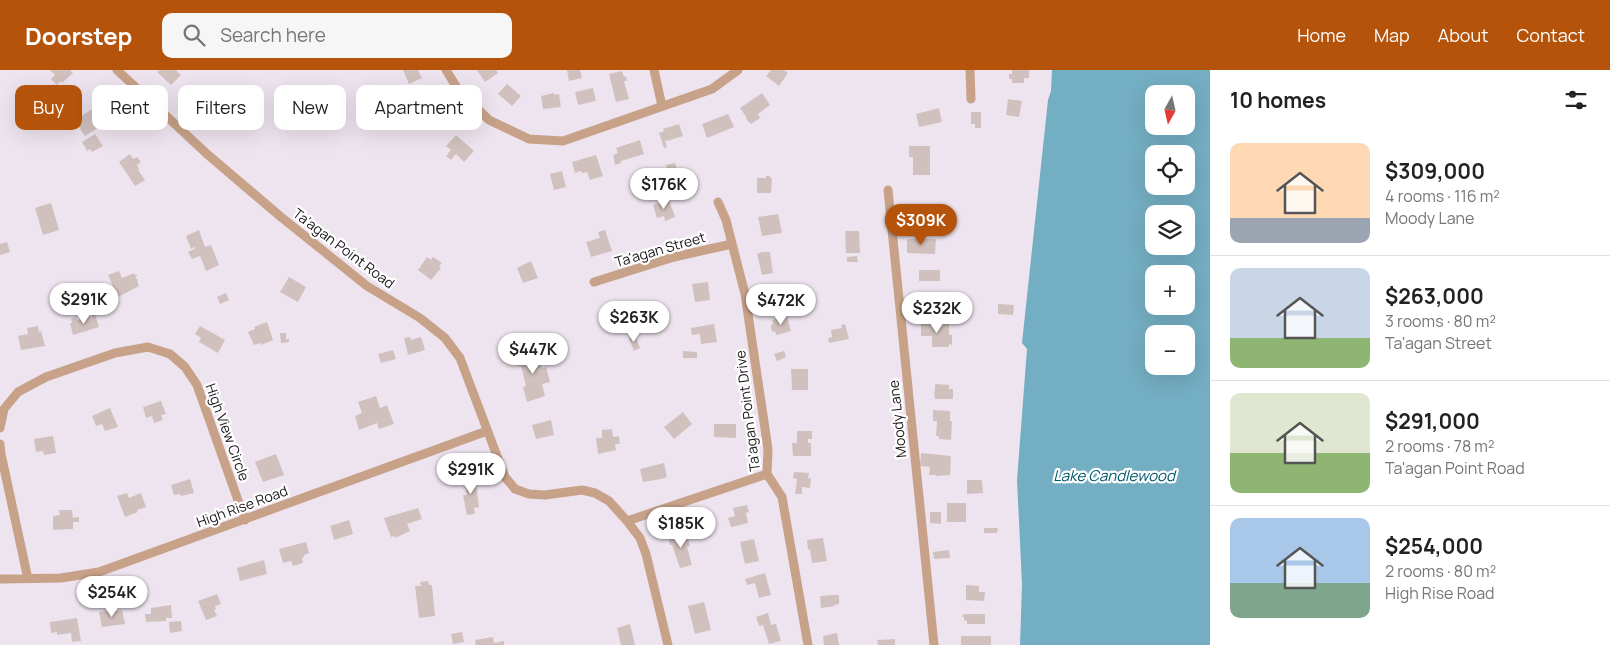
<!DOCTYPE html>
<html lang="en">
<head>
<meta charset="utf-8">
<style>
  :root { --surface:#fff; --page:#f6f6f6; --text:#222; --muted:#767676; --line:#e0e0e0; --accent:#b45309 }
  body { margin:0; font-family:Manrope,sans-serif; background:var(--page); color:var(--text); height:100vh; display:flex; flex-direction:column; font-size:19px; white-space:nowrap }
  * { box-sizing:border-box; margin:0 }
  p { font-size:16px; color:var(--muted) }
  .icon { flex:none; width:28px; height:28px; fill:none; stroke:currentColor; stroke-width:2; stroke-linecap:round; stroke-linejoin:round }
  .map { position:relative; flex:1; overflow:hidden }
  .details { display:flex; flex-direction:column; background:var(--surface); width:400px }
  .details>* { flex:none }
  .top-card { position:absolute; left:15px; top:15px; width:475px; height:45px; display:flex; gap:10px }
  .needle { width:32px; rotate:188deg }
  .buttons { position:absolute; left:1145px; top:15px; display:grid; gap:10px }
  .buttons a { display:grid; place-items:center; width:50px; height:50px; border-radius:10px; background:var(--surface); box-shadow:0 5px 20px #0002; font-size:25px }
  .price { position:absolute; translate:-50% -42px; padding:0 11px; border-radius:18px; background:#fff; color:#222; font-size:16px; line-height:32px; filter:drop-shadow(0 1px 2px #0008) }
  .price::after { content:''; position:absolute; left:50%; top:30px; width:15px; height:11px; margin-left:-8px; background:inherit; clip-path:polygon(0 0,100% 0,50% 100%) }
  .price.current { background:var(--accent); color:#fff }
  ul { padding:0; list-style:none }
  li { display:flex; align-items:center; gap:15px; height:125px; padding:0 20px }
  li+li { border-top:1px solid var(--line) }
  li span { display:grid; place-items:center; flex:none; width:140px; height:100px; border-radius:10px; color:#555 }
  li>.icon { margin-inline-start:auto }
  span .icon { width:60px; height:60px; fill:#fffc; stroke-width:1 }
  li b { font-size:21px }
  h2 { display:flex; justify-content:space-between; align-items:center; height:60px; padding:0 20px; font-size:21px }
  .tag { padding:0 18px; border-radius:10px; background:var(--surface); box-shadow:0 5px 20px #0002; font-size:18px; line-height:45px }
  .tag.current { background:var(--accent); color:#fff }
  header { display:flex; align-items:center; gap:30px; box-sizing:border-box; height:70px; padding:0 25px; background:var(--accent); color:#fff }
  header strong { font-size:24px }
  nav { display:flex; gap:28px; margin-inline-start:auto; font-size:18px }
  .search { width:350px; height:45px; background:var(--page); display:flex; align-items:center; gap:12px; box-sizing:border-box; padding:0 18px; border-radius:10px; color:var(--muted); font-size:19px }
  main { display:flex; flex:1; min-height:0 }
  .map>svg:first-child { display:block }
</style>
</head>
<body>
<header>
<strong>Doorstep</strong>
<div class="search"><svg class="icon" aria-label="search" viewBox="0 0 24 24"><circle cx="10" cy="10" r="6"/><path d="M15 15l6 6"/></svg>Search here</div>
<nav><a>Home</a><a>Map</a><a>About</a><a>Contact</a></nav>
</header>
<main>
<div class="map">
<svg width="1210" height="575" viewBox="0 0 1210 575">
  <rect width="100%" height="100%" fill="#eee4ef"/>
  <path fill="#74aec2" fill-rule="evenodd" d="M1052,0H1210V575H1020L1022,514L1017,410L1027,279L1022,273L1048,30L1051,21ZM1154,24H1186V56H1154ZM1154,84H1186V116H1154ZM1154,144H1186V176H1154ZM1154,204H1186V236H1154ZM1154,264H1186V296H1154Z"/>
  <path fill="#d1c1be" d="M50,0H70L73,3L62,13L61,11L57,15L51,9L55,5Z
    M160,0H176L181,5L171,15L157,2Z
    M403,0H418L422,8L409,14Z
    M477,0H496L498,3L485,12Z
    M567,0H580L582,8L569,11Z
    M771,0H784L788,3L779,16L766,6Z
    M1012,0H1029V8H1024V13H1012V9H1009V4H1012Z
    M622,1L624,7L626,6L627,11H624L629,29L616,32L609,4Z
    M507,14L521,26L512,36L498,24Z
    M593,18L596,31L578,35L575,22Z
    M554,23V25L559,24L561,37L543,39L541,26Z
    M762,23L770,35L758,44L760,48L751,54L746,49L747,48L740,38Z
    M434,29L445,44L443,46L446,50L438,56L435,52L429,56L418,41Z
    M1008,29L1022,31L1019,47L1006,45Z
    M100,34L110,52L106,55L104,52L100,54L101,56L85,66L78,56L80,55L77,49Z
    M939,38L942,52L919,57L916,44Z
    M971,42H981V58H975V54H971Z
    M728,44L734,57L707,68L702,54Z
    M679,54L683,66L667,71V70L665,71L667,77L664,78L659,63L664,61L663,59Z
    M95,64L103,76L92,82L90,79L87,81L82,72Z
    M456,65L474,81L464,92L456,84L451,90L446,86L451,80L446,76Z
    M640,70L644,84L621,91V93L615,95L613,85L618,83L616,78Z
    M909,76H930V105H913V87H909Z
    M130,84L133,89L137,87L141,92L137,95L139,99L138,100L145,110L135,116L119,92Z
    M596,85L603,106L590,110L587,102L582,103L581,101L575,103L572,92Z
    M675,93L679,106L670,108L666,95Z
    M562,101L566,117L554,120L550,104Z
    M766,106H770V108H772L771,123H757V108H766Z
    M669,130L675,147L665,151L664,146L657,148L653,135Z
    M51,133L59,160L43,165L35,138Z
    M909,138L916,139L914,148L917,149L916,158L918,159L916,164L902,162L903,156H901L902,153L904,154Z
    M778,144L782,163L762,166L758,147Z
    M199,160L205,177L211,175L219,195L206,201L200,186L192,189L188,182L196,178L195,177L191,179L186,166Z
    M605,160L612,181L591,187L586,172L600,168L598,162Z
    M845,161H859L860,183H846Z
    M907,169H936L935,184L907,183Z
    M7,172L10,182L0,185V174Z
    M762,182H770L773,203L762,205L757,184Z
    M857,186L858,192H847V187Z
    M427,187L431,190L433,187L442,193L439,196L441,198L431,210L418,200Z
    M531,191L538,208L523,213L517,198Z
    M919,200H940V211H919Z
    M119,201L122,208L134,203V205L136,204L137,206L135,207L138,210L137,211L139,216L118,227L108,205Z
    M289,207L306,217L298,232L280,222Z
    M708,212L710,230L695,232L692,214Z
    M226,223L229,230L220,234L217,227Z
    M923,227L938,230L935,243L917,239L918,230L923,231Z
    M624,234L630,250L618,254L619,259L612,261L610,255H612L608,240Z
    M998,234L1014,235L1013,245L998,244Z
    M95,244L99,257L73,265L70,253H72L71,249L76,247L77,250L90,246L91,248H92V245Z
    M787,246L791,261L776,265L775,261L772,262L771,255L773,254L772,250Z
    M267,252L273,270L261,275L260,273L254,275L248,262L255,259L254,257Z
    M921,253L949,254V265H952V275L949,274V277H932V266H921Z
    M714,254L717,272L701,274L700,264L692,265L691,258Z
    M845,254L849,269L829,273L828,268L832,267L831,260L842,258L841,255Z
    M38,256L39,262L41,261L45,276L21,280L18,266L28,264L27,258Z
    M200,256L225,270L218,283L199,272L201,268L195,264Z
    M280,263H286V269H289V272L281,273Z
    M635,265L640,278L634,281L629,268Z
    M410,267L411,270L421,267L425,280L408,285L404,268Z
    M534,279L536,291L540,290L542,298L546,297L550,312L542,314L545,326L527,332L523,317L526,316L521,296H518L515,284Z
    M393,280L396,289L381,293L378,284Z
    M683,281L697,282V288H683Z
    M784,281L786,287L777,291L774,284Z
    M791,299H808V320H792Z
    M935,314L949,315V319H953V329H935L934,321H935Z
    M376,326L380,338L387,335L394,354L379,359L377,353L359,360L355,346L362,343L358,332Z
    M161,331L166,344L161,345L163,350L154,353L152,346L146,348L143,337Z
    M110,338L118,357L105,361L102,354L96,356L92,346Z
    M933,340L950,341V351H952L951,370L939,369V366H936L937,351H933Z
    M683,342L692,354L674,369L664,357Z
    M551,350L554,365L536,369L532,355Z
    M714,354H736V368L714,367Z
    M612,359L613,367L619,366L620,374H615L616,380L598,384L596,368H602V360Z
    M797,361H812V369H808V373H811V386H793L792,373H797Z
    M53,366L56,383L44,385L43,381L36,382L34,369Z
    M921,383L951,386L950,405L936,406V405H929L930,397L920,396Z
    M276,384L284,405L263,412L255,392Z
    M664,393L667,407L661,409L643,412L640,399Z
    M794,402L809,403L808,408H811L810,418L802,417V424H795L797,409L793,408Z
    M475,405L479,437L474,438L475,444L467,445L463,425H467L463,406Z
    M190,409L194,423L181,426L180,424L174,425L171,415Z
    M967,410H982L983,423L967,424Z
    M127,423L129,428L141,423L146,437L137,440L138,442L125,447L117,426Z
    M947,433H966V452H947Z
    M747,435L749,442L746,443L748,453L731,457L728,448L735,446L733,438Z
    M418,438L422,449L407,454L410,461L395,468V466L391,467L384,448Z
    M59,440H72L73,448L79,447V452H73V459L53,460V446L60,445Z
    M930,442H941V454L930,453Z
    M349,450L353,464L334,470L330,456Z
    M984,458H998L997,463H984Z
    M681,462L683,470L688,469L690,476L687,477L692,495L680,498L672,475H670L668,466Z
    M823,468L827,491L812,493L810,479L808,480L807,470Z
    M754,469L759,491L745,494L740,472Z
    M306,472L309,483L304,485V487L302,488L303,493L293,496L291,491L283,493L279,479Z
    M949,480L950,488L934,489L933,482Z
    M264,490L267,504L240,511L237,498Z
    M765,503L771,525L759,528L755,513L747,515L745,509Z
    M428,511L429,515H432L435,546L419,548L415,516H421L420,512Z
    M966,515L979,516V522H985L984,531L966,530Z
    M217,524L221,534L215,536L216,539L214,540L217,546L206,550L198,531Z
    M833,525H839V534L834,535L835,536L821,538L820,526Z
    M704,532L711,560L695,564L688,536Z
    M171,535L172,548H166V551L146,552L145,544H151V538Z
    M113,540V542L122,540L125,554L102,557L99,542Z
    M768,543L771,555L776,554L781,571L769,574L763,555L759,556L756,547Z
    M964,544H985V554H967V551L964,550V547H962Z
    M77,548L81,571L72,572L71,563L57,565V562L51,563L50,552Z
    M181,551L182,561L170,563L169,552Z
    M630,554L635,575H621L617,558Z
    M462,562L464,572L453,574L451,564Z
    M837,563L839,575H824L823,566Z
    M961,566H991V575H961Z
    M493,567L494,573L504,571V575H476L475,570Z
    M895,569V575H878L877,570Z"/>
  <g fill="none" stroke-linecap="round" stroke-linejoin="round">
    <path stroke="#c7a188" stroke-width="9" d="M117,0L207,84L281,147L367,216L420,248L445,268L460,288L505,407L515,419L529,424L545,425L582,420L595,423L609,431L627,451L640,468L646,484L668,575
      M446,0L459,21L489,50L529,69L563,71L712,19L738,0
      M654,0L662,36
      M970,0L971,29
      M888,120L934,575
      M718,132L726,150L745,224L768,379L767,404L782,427L808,575
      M594,212L674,187L732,174
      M0,358L4,339L18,322L46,307L115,283L148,277L170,284L185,297L197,315L245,450
      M0,374L1,384L28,509
      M627,451L767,404
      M0,509L61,508L99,502L487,361"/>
  </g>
  <g text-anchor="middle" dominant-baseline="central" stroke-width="4.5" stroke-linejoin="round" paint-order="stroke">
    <g font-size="14" fill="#1a171b" stroke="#fff">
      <text transform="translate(344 178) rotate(37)">Ta'agan Point Road</text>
      <text transform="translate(660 179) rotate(-16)">Ta'agan Street</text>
      <text transform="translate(747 341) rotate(-97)">Ta'agan Point Drive</text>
      <text transform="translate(897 349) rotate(-96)">Moody Lane</text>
      <text transform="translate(228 362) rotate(70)">High View Circle</text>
      <text transform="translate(242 436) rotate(-20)">High Rise Road</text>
    </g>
    <g font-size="15" font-style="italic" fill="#00556a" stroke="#fff">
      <text x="1114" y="405">Lake Candlewood</text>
    </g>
  </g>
</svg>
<div class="buttons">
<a><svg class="needle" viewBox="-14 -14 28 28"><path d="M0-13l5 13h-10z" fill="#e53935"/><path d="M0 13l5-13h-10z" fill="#767676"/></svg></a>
<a><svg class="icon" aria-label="locate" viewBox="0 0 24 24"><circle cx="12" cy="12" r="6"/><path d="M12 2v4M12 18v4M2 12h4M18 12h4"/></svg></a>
<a><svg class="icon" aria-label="layers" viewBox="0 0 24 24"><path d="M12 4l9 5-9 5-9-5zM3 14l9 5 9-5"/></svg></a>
<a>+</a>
<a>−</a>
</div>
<b class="price" style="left:664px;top:140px">$176K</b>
<b class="price current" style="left:921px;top:176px">$309K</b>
<b class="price" style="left:84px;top:255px">$291K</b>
<b class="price" style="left:781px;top:256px">$472K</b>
<b class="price" style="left:937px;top:264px">$232K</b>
<b class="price" style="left:634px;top:273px">$263K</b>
<b class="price" style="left:533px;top:305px">$447K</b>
<b class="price" style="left:471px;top:425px">$291K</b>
<b class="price" style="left:681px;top:479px">$185K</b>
<b class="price" style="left:112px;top:548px">$254K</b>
<div class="top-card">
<a class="tag current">Buy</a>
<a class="tag">Rent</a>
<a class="tag">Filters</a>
<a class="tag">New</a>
<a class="tag">Apartment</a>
</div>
</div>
<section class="details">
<h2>10 homes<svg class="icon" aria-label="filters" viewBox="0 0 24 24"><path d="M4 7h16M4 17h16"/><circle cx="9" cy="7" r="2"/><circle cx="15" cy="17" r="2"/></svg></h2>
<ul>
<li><span style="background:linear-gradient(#ffd9b3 75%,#9aa5b1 0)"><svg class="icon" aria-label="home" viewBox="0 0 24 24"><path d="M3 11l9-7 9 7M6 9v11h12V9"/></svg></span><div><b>$309,000</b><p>4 rooms · 116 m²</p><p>Moody Lane</p></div></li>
<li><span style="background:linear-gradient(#c9d6e8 70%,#8fb573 0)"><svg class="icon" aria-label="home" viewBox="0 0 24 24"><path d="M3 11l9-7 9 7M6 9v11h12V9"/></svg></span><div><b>$263,000</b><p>3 rooms · 80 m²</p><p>Ta'agan Street</p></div></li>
<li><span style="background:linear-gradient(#dfe7d0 60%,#8fb573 0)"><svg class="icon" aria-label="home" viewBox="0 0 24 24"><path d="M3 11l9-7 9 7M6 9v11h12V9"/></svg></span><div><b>$291,000</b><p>2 rooms · 78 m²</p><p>Ta'agan Point Road</p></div></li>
<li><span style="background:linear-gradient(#a9c7e8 65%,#7fa58c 0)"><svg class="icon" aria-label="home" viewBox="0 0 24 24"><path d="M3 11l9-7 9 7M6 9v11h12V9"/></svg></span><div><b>$254,000</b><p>2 rooms · 80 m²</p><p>High Rise Road</p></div></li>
</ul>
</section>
</main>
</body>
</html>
